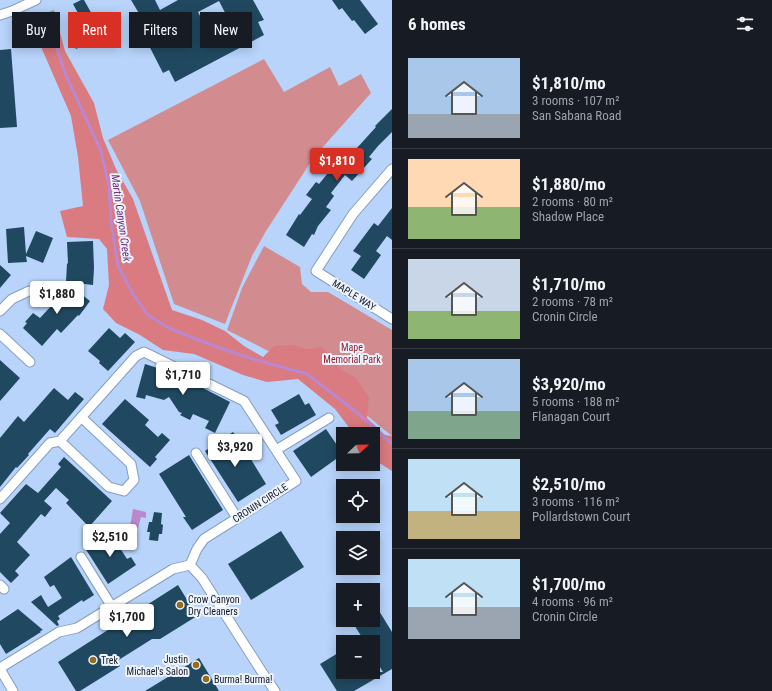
<!DOCTYPE html>
<html lang="en">
<head>
<meta charset="utf-8">
<style>
  :root { --surface:#171b24; --page:#242831; --text:#f1f3f6; --muted:#9ea1a6; --line:#363941; --accent:#d93025 }
  body { margin:0; font-family:"Roboto Condensed",sans-serif; background:var(--page); color:var(--text); height:100vh; display:flex; flex-direction:column; font-size:15px; white-space:nowrap }
  * { box-sizing:border-box; margin:0 }
  p { font-size:13px; color:var(--muted) }
  .icon { flex:none; width:22px; height:22px; fill:none; stroke:currentColor; stroke-width:2; stroke-linecap:round; stroke-linejoin:round }
  .map { position:relative; flex:1; overflow:hidden }
  .drawer { display:flex; flex-direction:column; background:var(--surface); width:380px }
  .drawer>* { flex:none }
  .guide { position:absolute; left:12px; top:12px; width:320px; height:36px; display:flex; gap:8px }
  .needle { width:26px; rotate:68deg }
  .tools { position:absolute; left:336px; top:427px; display:grid; gap:8px }
  .tools a { display:grid; place-items:center; width:44px; height:44px; border-radius:0px; background:var(--surface); box-shadow:0 2px 10px #0003; font-size:20px }
  .price { position:absolute; translate:-50% -34px; padding:0 9px; border-radius:4px; background:#fff; color:#222; font-size:13px; line-height:26px; filter:drop-shadow(0 1px 2px #0008) }
  .price::after { content:''; position:absolute; left:50%; top:24px; width:12px; height:9px; margin-left:-6px; background:inherit; clip-path:polygon(0 0,100% 0,50% 100%) }
  .price.active { background:var(--accent); color:#fff }
  ul { padding:0; list-style:none }
  li { display:flex; align-items:center; gap:12px; height:100px; padding:0 16px }
  li+li { border-top:1px solid var(--line) }
  li span { display:grid; place-items:center; flex:none; width:112px; height:80px; border-radius:0px; color:#555 }
  li>.icon { margin-inline-start:auto }
  span .icon { width:48px; height:48px; fill:#fffc; stroke-width:1 }
  li b { font-size:17px }
  h2 { display:flex; justify-content:space-between; align-items:center; height:48px; padding:0 16px; font-size:17px }
  .pill { padding:0 14px; border-radius:0px; background:var(--surface); box-shadow:0 2px 10px #0003; font-size:14px; line-height:36px }
  .pill.active { background:var(--accent); color:#fff }
  main { display:flex; flex:1; min-height:0 }
  .map>svg:first-child { display:block }
</style>
</head>
<body>
<main>
<div class="map">
<svg width="392" height="691" viewBox="0 0 392 691">
  <rect width="100%" height="100%" fill="#b8d4fb"/>
  <path fill="#d28c8f" d="M264,59L284,92L330,67L339,86L361,74L371,93L314,157L266,231L252,256L225,324L174,304L140,201L108,140Z
    M264,246L300,267L302,284L311,292H328L392,330V436L359,409L278,356L227,330L242,288Z"/>
  <path fill="#d97b81" d="M54,10L65,51L94,103L103,138L116,169L133,199L172,310L202,320L225,331L244,346L263,357L274,346L293,345L307,349L321,347L334,359L341,370L356,378L369,397L367,418L385,435L392,436V471L373,459V434H354L335,409L298,379L267,382L243,375L194,354L163,350L140,335L116,323L103,309L109,285L107,249L99,239L67,237L60,211L83,206L78,157L71,116L29,19Z"/>
  <path fill="#bb87cf" d="M133,509L146,512V518L141,517L138,528L130,527Z"/>
  <g fill="none" stroke-linecap="round" stroke-linejoin="round">
    <path stroke="#bb87cf" stroke-width="3" d="M46,15L65,73L101,151L109,186L111,221L118,266L133,294L148,315L171,329L201,341L246,357L307,374L359,414L392,444"/>
  </g>
  <path fill="#204961" fill-rule="evenodd" d="M81,0H84L93,16L83,22L73,4Z
    M131,0H155L160,10L178,0H253L264,20L258,22L264,35L175,82L169,70L163,73L143,34L149,30ZM219,1L233,28L212,39L198,12Z
    M332,0H360L378,24L365,34L354,20L352,21L342,8L339,10Z
    M88,30L94,40L76,49L71,39Z
    M11,49L17,127L0,128V50Z
    M392,109V132L378,146L369,157L372,159L352,181L345,175L331,193L334,196L326,207L331,210L318,226L314,235L312,234L304,247L286,235L299,214L300,215L312,199L306,195L316,182L319,184L342,156L344,159L354,148L356,149L376,127L375,126Z
    M392,208V240L387,236L376,251L381,255L364,279L351,270L361,256L353,251L374,223L378,226Z
    M24,227L26,254L36,231L53,238L43,263L26,256L27,262L8,263L6,229Z
    M93,241L94,268L93,285L66,282L67,263L68,264L67,242Z
    M0,265L11,275L0,288Z
    M68,284L90,301L79,316L78,315L61,333L57,329L42,346L23,328L27,323L25,322L33,313L40,318L53,304Z
    M109,328L120,338L125,333L135,342L108,371L99,363L100,361L88,351Z
    M0,360L20,378L0,401Z
    M145,364L176,374L230,402L215,433L205,428L209,421L193,414L190,420L180,415L182,413L179,412L169,397L164,400L146,395L145,399L136,397Z
    M54,388L68,400L75,392L84,399L55,433L50,429L28,454L29,455L17,468L16,467L0,487V438L18,416L24,422Z
    M299,394L305,405L309,403L316,415L281,435L275,425L279,423L271,410Z
    M125,399L149,420L145,425L158,437L162,433L170,440L155,457L157,459L150,467L102,424Z
    M326,429L343,454L311,477L293,451Z
    M233,432L240,442L235,445L244,459L249,456L266,484L238,502L205,451Z
    M189,455L223,510L192,530L183,517H186L159,474Z
    M64,457L112,501L89,527L66,503L69,500L56,488L44,501L52,508L45,517L41,514L17,542L30,555L15,571L19,575L11,583L0,572V534L10,523L0,513L26,484L38,493L61,467L58,464Z
    M154,512L162,513L161,524L163,525L162,534H159L158,541L149,540L150,532H147L149,522H152Z
    M281,531L304,567L251,600L228,564Z
    M116,533L122,543L118,545L127,559L131,557L136,565L108,584L85,548L104,536L106,539Z
    M71,557L94,595L83,602L82,600L58,616L60,619L57,621L59,625L57,626L31,602L41,595L48,607L62,598L54,585L50,587L44,577Z
    M178,585L197,616L160,639H152L117,661L120,666L80,691H76L58,662Z
    M373,601L392,632V669L354,691H337L320,664L343,650V672H383L373,656V642H365L351,620H373Z
    M18,609L43,630L40,631L41,632L6,654L0,644V621Z
    M199,658L219,691H145Z"/>
  <g fill="none" stroke-linecap="round" stroke-linejoin="round">
    <defs>
      <path id="minor" d="M0,15L12,11L36,0
        M392,169L353,214L316,271L392,319
        M0,311L12,299L29,291
        M0,334L30,362
        M60,441L109,487L124,491L134,480L131,464L81,417
        M276,450L329,418
        M196,453L237,518
        M0,499L50,443L60,441L136,356L144,352L244,401L296,481L204,539L197,549L190,565
        M81,557L112,607
        M190,565L202,578L262,672L275,691
        M0,585L4,589
        M0,668L59,632L77,628L173,569L190,565
        M0,669L13,691"/>
    </defs>
    <use href="#minor" stroke="#849ec3" stroke-width="11"/>
    <use href="#minor" stroke="#fff" stroke-width="9"/>
  </g>
  <g fill="#986b1a" stroke="#eef3fb" stroke-width="1.5">
    <circle cx="180" cy="605" r="4"/>
    <circle cx="93" cy="660" r="4"/>
    <circle cx="196" cy="665" r="4"/>
    <circle cx="206" cy="679" r="4"/>
  </g>
  <g text-anchor="middle" dominant-baseline="central" stroke-width="4" stroke-linejoin="round" paint-order="stroke">
    <g font-size="10" fill="#111b29" stroke="#eef3fb">
      <text transform="translate(354 295) rotate(32)">MAPLE WAY</text>
      <text transform="translate(260 503) rotate(-33)">CRONIN CIRCLE</text>
    </g>
    <g font-size="10" fill="#8f1f32" stroke="#eef3fb">
      <text x="352" y="347">Mape<tspan x="352" dy="12">Memorial Park</tspan></text>
    </g>
    <g font-size="10" fill="#111b29" stroke="#eef3fb" text-anchor="start">
      <text x="188" y="599">Crow Canyon<tspan x="188" dy="12">Dry Cleaners</tspan></text>
      <text x="188" y="659" text-anchor="end">Justin<tspan x="188" dy="12">Michael's Salon</tspan></text>
      <text x="101" y="660">Trek</text>
      <text x="214" y="679">Burma! Burma!</text>
    </g>
    <g font-size="11" font-style="italic" fill="#69287e" stroke="#eef3fb">
      <text transform="translate(121 218) rotate(82)">Martin Canyon Creek</text>
    </g>
  </g>
</svg>
<div class="tools">
<a><svg class="needle" viewBox="-14 -14 28 28"><path d="M0-13l5 13h-10z" fill="#e53935"/><path d="M0 13l5-13h-10z" fill="#9ea1a6"/></svg></a>
<a><svg class="icon" aria-label="locate" viewBox="0 0 24 24"><circle cx="12" cy="12" r="6"/><path d="M12 2v4M12 18v4M2 12h4M18 12h4"/></svg></a>
<a><svg class="icon" aria-label="layers" viewBox="0 0 24 24"><path d="M12 4l9 5-9 5-9-5zM3 14l9 5 9-5"/></svg></a>
<a>+</a>
<a>−</a>
</div>
<b class="price active" style="left:337px;top:182px">$1,810</b>
<b class="price" style="left:57px;top:315px">$1,880</b>
<b class="price" style="left:183px;top:396px">$1,710</b>
<b class="price" style="left:235px;top:468px">$3,920</b>
<b class="price" style="left:110px;top:558px">$2,510</b>
<b class="price" style="left:127px;top:638px">$1,700</b>
<div class="guide">
<a class="pill">Buy</a>
<a class="pill active">Rent</a>
<a class="pill">Filters</a>
<a class="pill">New</a>
</div>
</div>
<section class="drawer">
<h2>6 homes<svg class="icon" aria-label="filters" viewBox="0 0 24 24"><path d="M4 7h16M4 17h16"/><circle cx="9" cy="7" r="2"/><circle cx="15" cy="17" r="2"/></svg></h2>
<ul>
<li><span style="background:linear-gradient(#a9c7e8 70%,#9aa5b1 0)"><svg class="icon" aria-label="home" viewBox="0 0 24 24"><path d="M3 11l9-7 9 7M6 9v11h12V9"/></svg></span><div><b>$1,810/mo</b><p>3 rooms · 107 m²</p><p>San Sabana Road</p></div></li>
<li><span style="background:linear-gradient(#ffd9b3 60%,#8fb573 0)"><svg class="icon" aria-label="home" viewBox="0 0 24 24"><path d="M3 11l9-7 9 7M6 9v11h12V9"/></svg></span><div><b>$1,880/mo</b><p>2 rooms · 80 m²</p><p>Shadow Place</p></div></li>
<li><span style="background:linear-gradient(#c9d6e8 65%,#8fb573 0)"><svg class="icon" aria-label="home" viewBox="0 0 24 24"><path d="M3 11l9-7 9 7M6 9v11h12V9"/></svg></span><div><b>$1,710/mo</b><p>2 rooms · 78 m²</p><p>Cronin Circle</p></div></li>
<li><span style="background:linear-gradient(#a9c7e8 65%,#7fa58c 0)"><svg class="icon" aria-label="home" viewBox="0 0 24 24"><path d="M3 11l9-7 9 7M6 9v11h12V9"/></svg></span><div><b>$3,920/mo</b><p>5 rooms · 188 m²</p><p>Flanagan Court</p></div></li>
<li><span style="background:linear-gradient(#bfe0f5 65%,#c2b280 0)"><svg class="icon" aria-label="home" viewBox="0 0 24 24"><path d="M3 11l9-7 9 7M6 9v11h12V9"/></svg></span><div><b>$2,510/mo</b><p>3 rooms · 116 m²</p><p>Pollardstown Court</p></div></li>
<li><span style="background:linear-gradient(#bfe0f5 60%,#9aa5b1 0)"><svg class="icon" aria-label="home" viewBox="0 0 24 24"><path d="M3 11l9-7 9 7M6 9v11h12V9"/></svg></span><div><b>$1,700/mo</b><p>4 rooms · 96 m²</p><p>Cronin Circle</p></div></li>
</ul>
</section>
</main>
</body>
</html>
